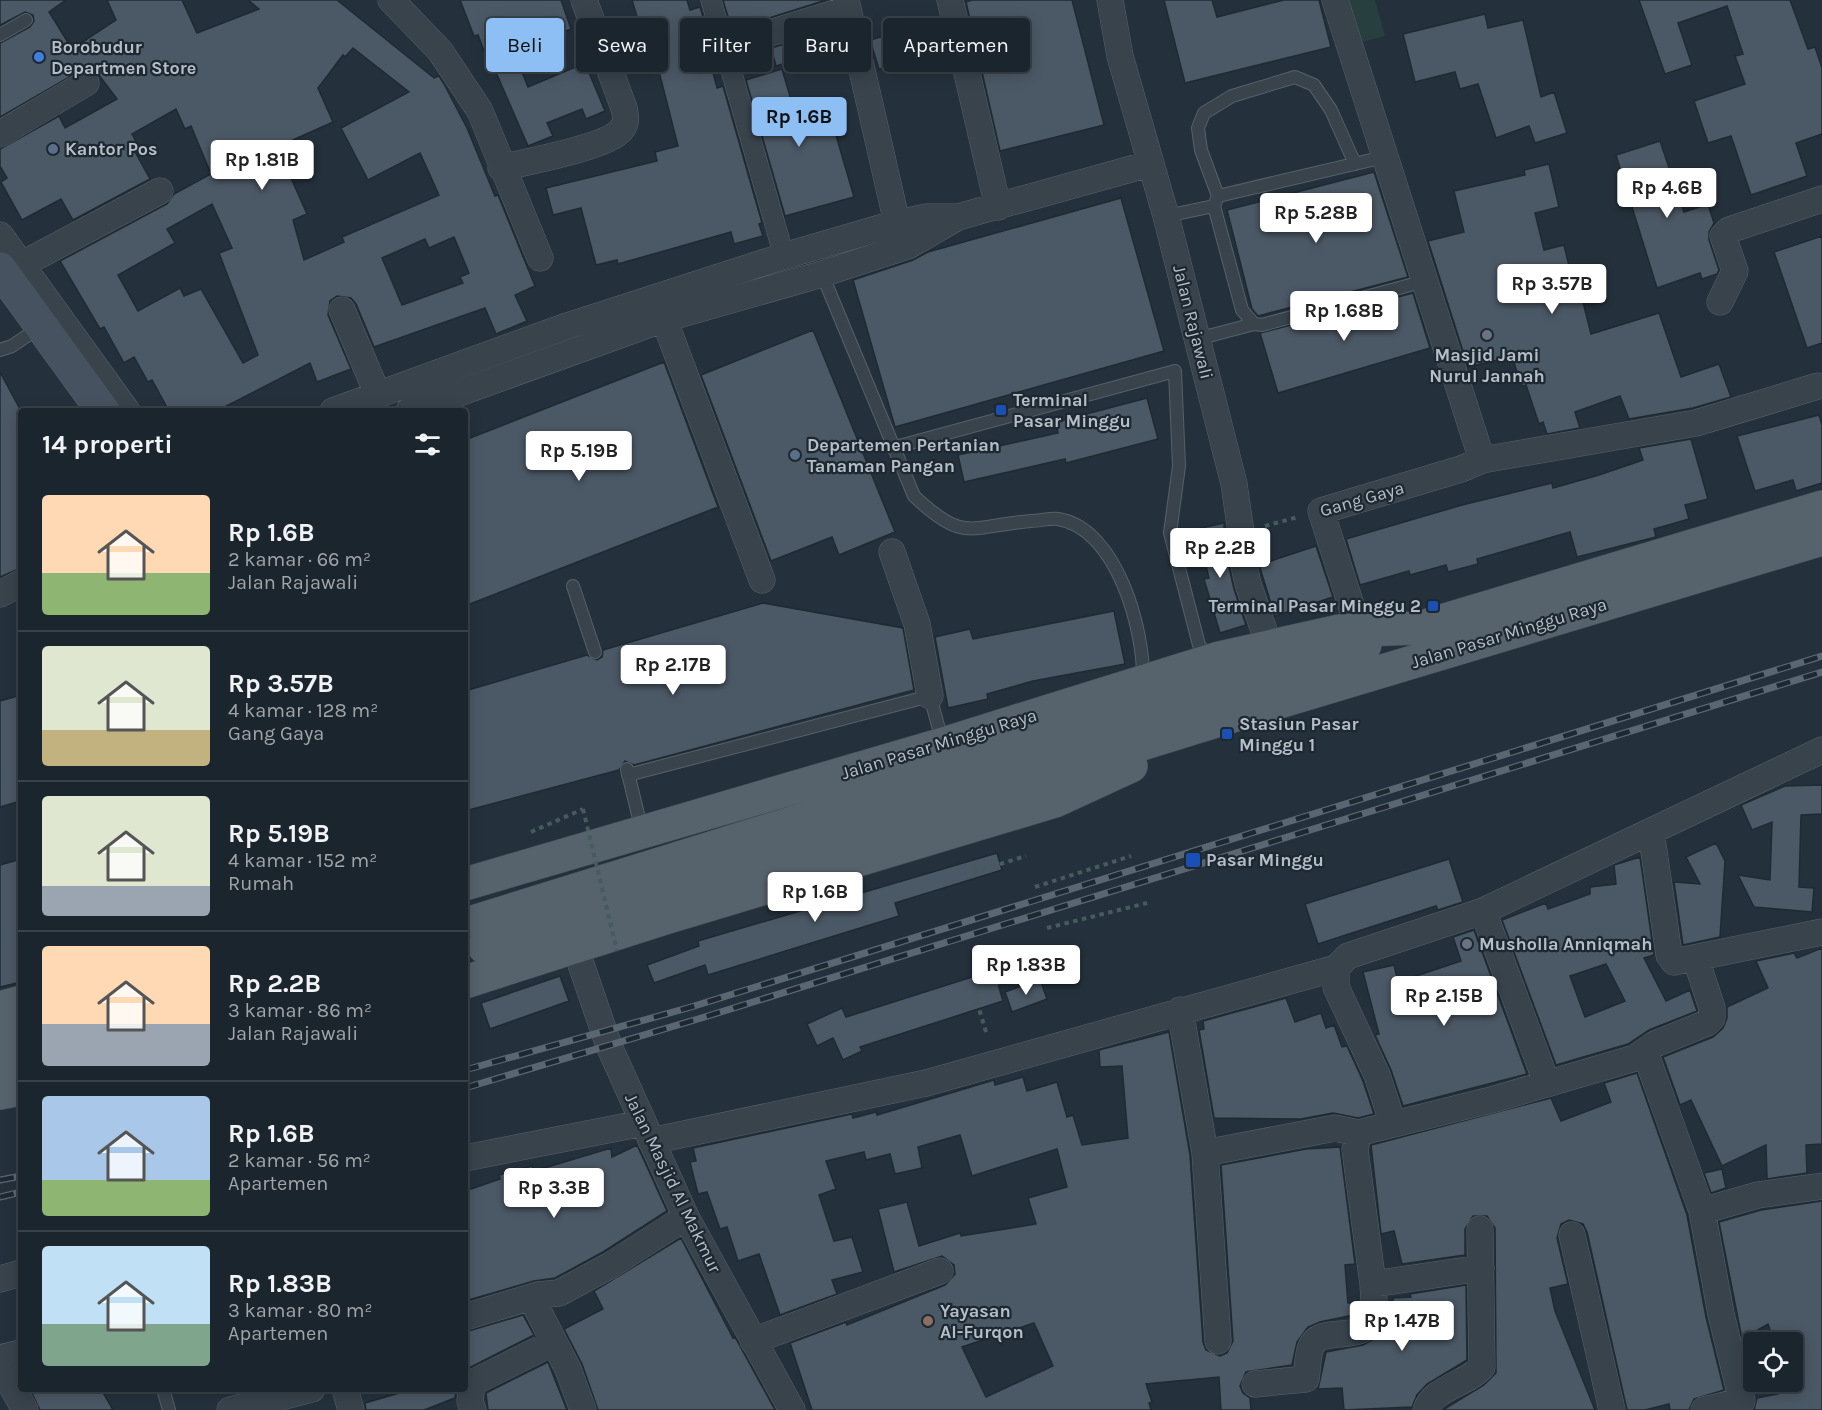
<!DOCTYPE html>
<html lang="id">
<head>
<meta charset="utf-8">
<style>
  :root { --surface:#1b252d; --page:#283139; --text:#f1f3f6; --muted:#a0a5aa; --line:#394249; --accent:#8dbff4 }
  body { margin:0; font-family:Karla,sans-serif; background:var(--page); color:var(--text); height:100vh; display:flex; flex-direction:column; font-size:22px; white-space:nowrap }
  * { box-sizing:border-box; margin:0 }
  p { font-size:20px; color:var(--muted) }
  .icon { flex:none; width:33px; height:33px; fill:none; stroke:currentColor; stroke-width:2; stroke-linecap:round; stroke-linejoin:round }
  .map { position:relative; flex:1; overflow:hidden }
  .drawer { position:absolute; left:18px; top:408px; width:450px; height:984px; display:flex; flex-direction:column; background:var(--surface); border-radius:6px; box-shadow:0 3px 15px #0003,0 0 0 2px var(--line) }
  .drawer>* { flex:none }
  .banner { position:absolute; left:486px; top:18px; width:570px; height:54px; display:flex; gap:12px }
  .buttons { position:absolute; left:1743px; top:1332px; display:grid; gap:12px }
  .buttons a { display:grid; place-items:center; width:60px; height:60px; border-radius:6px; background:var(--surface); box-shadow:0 3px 15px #0003,0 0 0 2px var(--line); font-size:30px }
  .price { position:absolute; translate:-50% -51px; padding:0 14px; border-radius:6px; background:#fff; color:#222; font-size:20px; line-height:39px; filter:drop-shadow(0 2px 3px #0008) }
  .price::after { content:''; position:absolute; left:50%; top:36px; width:18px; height:14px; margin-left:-9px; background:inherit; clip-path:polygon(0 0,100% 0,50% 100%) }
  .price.current { background:var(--accent); color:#111 }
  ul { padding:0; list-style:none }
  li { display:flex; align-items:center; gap:18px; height:150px; padding:0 24px }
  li+li { border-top:2px solid var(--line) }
  li span { display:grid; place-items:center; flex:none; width:168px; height:120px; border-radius:6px; color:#555 }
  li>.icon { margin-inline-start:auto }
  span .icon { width:72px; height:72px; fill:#fffc; stroke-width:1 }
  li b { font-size:26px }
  h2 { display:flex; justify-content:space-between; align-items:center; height:72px; padding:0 24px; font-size:26px }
  .chip { padding:0 21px; border-radius:6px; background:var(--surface); box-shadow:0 3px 15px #0003,0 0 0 2px var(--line); font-size:21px; line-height:54px }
  .chip.current { background:var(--accent); color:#111 }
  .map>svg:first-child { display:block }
</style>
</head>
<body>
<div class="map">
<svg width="1822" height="1410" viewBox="0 0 1822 1410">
  <rect width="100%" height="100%" fill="#24313c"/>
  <path fill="#273f3e" d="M1346,0H1375L1385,36L1358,43Z"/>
  <path fill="#4b5865" stroke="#1f2a33" stroke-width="1.5" fill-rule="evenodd" d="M0,0H66L49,12L72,49L116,20L107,0H182L197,33L259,9L248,0H337L434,78L439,76L444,84L467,128L495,196L498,195L535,286L515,295L527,321L496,334L485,308L374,347L356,304L351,298L337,296L330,301L328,315L351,369L317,382L310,363L217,411H169L152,380L148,382L134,357L124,363L104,327L100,329L60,261L167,204L174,194L211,174L191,126L185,129L176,109L132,134L138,145L133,148L150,179L73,220L61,199L22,220L1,182L7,178L0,166V149L59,116L65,128L117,99L93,67L85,68L0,117V43L30,27L34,21L33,15L25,12L0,25ZM353,48L409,92L341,128L368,180L420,153L439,195L342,237L344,242L304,260L293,220L307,214L284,162L299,155L293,140L333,122L318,88L343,55L345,57ZM212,204L232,248L219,253L258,355L243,363L201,289L184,296L180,288L138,311L118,275L175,243L167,229ZM454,237L469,273L460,277L463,283L402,305L382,258L425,239L429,248Z
    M460,0H561L571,29L514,52L528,87L585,63L605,111L586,119L582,109L547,123L553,136L528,146L491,61L488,62L478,35L474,36Z
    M632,0H687L690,10L700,7L712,47L707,48L717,88L723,86L762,223L759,224L763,236L734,244L731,232L618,264L617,260L596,265L581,208L553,215L546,188L657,161L655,152L678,146L653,48L647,50Z
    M723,0H826L766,19L759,23L755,35L735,40Z
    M972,0H1072L1104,125L1000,151L966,2Z
    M1164,0H1212L1217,17L1284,0H1319L1331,47L1185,83Z
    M1639,0H1790L1808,49L1815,47L1822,68V134L1796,143L1807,176L1751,195L1731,136L1708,143L1694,101L1745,84L1735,56L1743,54L1727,6L1678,23L1692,65L1665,74Z
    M1485,14L1488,28L1523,20L1541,97L1554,92L1567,133L1535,143L1529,126L1496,138L1478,84L1460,89L1455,72L1415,82L1403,34Z
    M912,28L920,57L879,69L870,40Z
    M798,40L803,58L776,66L771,48Z
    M782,69L797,120L829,111L854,197L785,216L746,80Z
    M1660,141L1684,212L1708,204L1714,223L1709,232V240L1719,270L1717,274L1702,279L1700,273L1657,288L1616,155Z
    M1549,164L1559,207L1535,213L1544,250L1564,245L1576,295L1581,294L1591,334L1659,313L1681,377L1719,364L1731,397L1693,408L1629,419L1620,396L1575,412L1580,428L1547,434L1543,422L1539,424L1526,385L1522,386L1512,357L1468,367L1428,241L1464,232L1454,191L1525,175L1524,170Z
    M1374,172L1408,277L1258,316L1252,309L1227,210Z
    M1121,198L1164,351L895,427L853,280L913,260L928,252Z
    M1822,236V343L1807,348L1774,252Z
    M1413,293L1430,348L1278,393L1260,333Z
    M813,330L895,532L839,555L832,537L771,561L701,375Z
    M664,362L718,507L465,606V440Z
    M0,372L21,411V568L0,577Z
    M1147,398L1158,439L1066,463L1065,459L964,482L958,455L1058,433L1056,422Z
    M1819,415L1822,425V483L1796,491L1793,480L1755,491L1737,436Z
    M1691,439L1708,499L1685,505L1689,519L1654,529L1656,537L1577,557L1570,532L1477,559L1478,564L1448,572L1446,565L1410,575L1409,571L1360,585L1346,539L1462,505L1552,483L1553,488L1599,475L1643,460L1639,448Z
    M1224,523L1225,550L1234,589L1246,625L1220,633L1204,579L1209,578L1197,529Z
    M1316,546L1333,597L1275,616L1259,565Z
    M763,603L903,628L914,690L634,765L625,761L619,770L465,811V691L587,655L597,660L602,657L603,650Z
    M1114,611L1125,664L1033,681L987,694L988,699L948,708L935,637L970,629L973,639Z
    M21,695V801L0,807V701Z
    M1822,785V814L1801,815L1799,887L1814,888L1812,912L1754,907L1738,875L1770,880L1772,822L1752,830L1741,805L1785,786Z
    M1716,843L1725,861L1720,937L1683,945L1674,882L1700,884L1686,857Z
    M997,853L1002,870L895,903L899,916L708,975L705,965L654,983L647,965L699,946L698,941Z
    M1640,857L1654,955L1644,958L1666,1001L1690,990L1697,1011L1649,1030L1628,1044L1556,1065L1502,920L1546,903L1548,909L1590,894V887L1616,884L1614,865ZM1606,964L1625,1001L1585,1017L1570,976Z
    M21,859V982L0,987V865Z
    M1449,859L1463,902L1438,910L1436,906L1318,944L1305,904Z
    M1474,930L1527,1074L1403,1106L1391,1070L1375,1035L1379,1034L1363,972L1394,965L1398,982L1461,961L1453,937Z
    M1822,948V1144L1806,1145L1807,1173L1767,1179L1766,1145L1722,1166L1691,1100L1680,1105L1663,1057L1713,1037L1723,1028L1727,1018V1007L1768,988L1756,961L1794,953L1797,958Z
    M994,970L1003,1001L860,1047L862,1051L843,1060L833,1038L817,1046L807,1024L842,1008L846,1017Z
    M560,976L569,1001L490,1029L481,1003Z
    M1040,979L1047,999L1012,1012L1005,992Z
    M1286,998L1295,1022L1321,1013L1326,1028L1334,1025L1342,1047L1347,1046L1363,1081L1374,1114L1358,1118L1333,1113L1301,1119L1214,1118L1199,1030L1204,1029L1203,1021Z
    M1169,1032L1190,1155L1203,1342L1206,1350L1220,1356L1227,1353L1233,1341L1221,1165L1306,1149L1340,1147L1355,1264L1345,1265L1348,1303L1359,1302L1358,1314L1320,1322L1308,1327L1297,1342L1292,1365L1246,1372L1240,1386L1243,1393L1250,1398L1251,1410H1221L1219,1377L1146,1384L1152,1402L1149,1403L1151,1410H812L790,1343L846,1322L847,1325L945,1285L955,1274L954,1265L942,1256L894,1272L878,1209L907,1202L919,1246L960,1233L961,1236L1036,1224L1028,1198L1067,1187L1057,1149L972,1176L960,1135L918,1147L922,1168L895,1174L890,1154L866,1160L864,1152L826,1161L836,1189L819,1195L834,1241L852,1237L863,1272L832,1280L837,1294L780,1315L759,1254L738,1261L727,1227L720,1229L707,1192L698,1194L690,1162L696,1161L693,1148L852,1114L853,1118L876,1112L877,1115L994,1080L995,1085L1023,1077L1027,1091L1057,1082L1067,1117L1073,1115L1082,1145L1128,1138L1122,1066L1100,1067L1099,1050ZM1034,1323L1053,1366L986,1397L962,1347Z
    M1637,1073L1687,1215L1706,1317L1724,1390L1694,1399L1689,1410H1670L1669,1404L1645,1410H1627L1587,1232L1583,1224L1569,1220L1561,1224L1557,1238L1568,1284L1550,1288L1555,1311L1595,1410H1443L1484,1385L1496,1373L1495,1228L1487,1216H1473L1465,1229V1255L1402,1264L1394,1231L1381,1234L1371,1145L1551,1098L1561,1121L1611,1102L1604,1083Z
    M637,1145L667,1211L603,1252L555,1278L534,1281L465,1301V1191L500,1179L499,1175L532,1166L534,1171L611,1148L612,1157Z
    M1722,1169L1726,1188L1711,1193L1704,1173Z
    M1822,1201V1410H1754L1757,1398L1792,1391V1342H1774L1768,1324L1742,1339L1719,1222L1761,1210Z
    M681,1238L733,1338L735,1337L775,1410H598L582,1364L564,1329L603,1309L594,1291Z
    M1466,1285L1467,1360L1427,1384L1417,1395L1412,1407L1344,1410L1342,1388L1318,1389L1326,1352L1363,1345L1379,1336L1387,1327L1390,1317L1389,1301H1393V1298L1411,1297L1410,1294Z
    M523,1315L534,1335L465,1370V1332Z
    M548,1362L567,1410H488L486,1393Z
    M30,1389H101L113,1410H40Z
    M413,1389H456L455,1398L424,1410H366L365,1403Z"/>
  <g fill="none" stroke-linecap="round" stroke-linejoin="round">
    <defs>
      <path id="service" d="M0,35L26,20
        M1384,157L1218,196L1214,206L1242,310L1254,324L1262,325L1425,281
        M1218,196L1201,150L1198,128L1204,113L1232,96L1295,77L1314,85L1331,110L1355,164
        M1166,216L1214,206
        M822,274L914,496C965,544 969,526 1031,521C1039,521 1050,518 1058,519C1117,528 1144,630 1143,679
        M1197,339L1254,324
        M0,350L12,346L40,327
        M892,448L1175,371L1179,466L1170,533L1199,645L1206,654L1211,657
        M573,586L595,652
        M627,769L642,831
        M628,775L930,696L943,744
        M163,1389L169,1410"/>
      <path id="pedestrian" d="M711,0L784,256"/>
      <path id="minor" d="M391,0L440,51L480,111L540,258
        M846,0L897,223
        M950,0L998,207
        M1110,0L1120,56L1166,216L1234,484L1241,532L1240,547L1248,584L1269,645
        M1335,0L1482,460
        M770,33L848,9
        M0,134L86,83
        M501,168C525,162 608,147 621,130C627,123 626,117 624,108L584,0
        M0,235L127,411
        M21,265L160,191
        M1720,302L1735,271L1723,236L1729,230L1822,199
        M342,310L378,395
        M664,319L762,580
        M333,411L567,326L784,256L897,223L927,217H955
        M409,411L664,319L822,274L908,246L958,217L1149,164
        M892,552L917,624L930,696
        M0,594L21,583
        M1359,630L1321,511L1461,469L1482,460L1696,423L1818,386
        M1651,831L1669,955L1674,962L1822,932
        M1483,911L1822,750
        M575,947L609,1046L686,1217L792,1410
        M1180,1010L1205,1153L1218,1341
        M1645,1052L1702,1211L1758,1195L1822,1186
        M1393,1124L1377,1075L1336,987V968L1348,956L1483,911L1547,1084
        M651,1141L926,1083L1336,968
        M1205,1153L1335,1128L1358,1133L1495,1099L1635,1058L1655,1044L1707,1023L1712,1018V1008L1696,959
        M465,1158L643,1123
        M1702,1211L1721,1314L1742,1401L1704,1410
        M1572,1235L1612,1410
        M0,1279L21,1273
        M1373,1284L1481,1268
        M531,1297L568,1369L583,1410
        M465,1317L538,1295L559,1293L611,1265L686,1217
        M753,1341L940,1271
        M0,1358L21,1353
        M0,1365L25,1410
        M1255,1384L1306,1379C1308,1369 1307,1356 1311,1347C1320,1324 1359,1345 1375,1318L1373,1284L1355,1150L1358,1133
        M345,1389L351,1410
        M230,1410L312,1389
        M473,1410L470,1401L472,1383L554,1342
        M1426,1410C1433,1388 1467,1384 1482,1367L1480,1229"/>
      <path id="secondary" d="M0,269L103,411"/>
      <path id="primary" d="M465,884L943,744L1219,658L1339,631L1418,628L1822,507
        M476,921L1365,645
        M484,947L1226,718L1822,539
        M465,982L665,918L1055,801L1131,766
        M0,1008L21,1002
        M0,1037L21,1033
        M0,1067L21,1062
        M0,1093L21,1089"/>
    </defs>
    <use href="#service" stroke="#56616a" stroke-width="14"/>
    <use href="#pedestrian" stroke="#56616a" stroke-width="21"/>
    <use href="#minor" stroke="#56616a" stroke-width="27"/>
    <use href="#secondary" stroke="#56616a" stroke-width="34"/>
    <use href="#primary" stroke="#414c55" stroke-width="34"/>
    <path stroke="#465b5c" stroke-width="4" stroke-dasharray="4.5 4.5" stroke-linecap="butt" d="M1265,526L1298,517
      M531,832L583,809
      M974,872L1026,856
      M1035,887L1131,856
      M1047,928L1147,903
      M986,1032L974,992L1057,962"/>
    <use href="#service" stroke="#38434c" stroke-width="12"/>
    <use href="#pedestrian" stroke="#38434c" stroke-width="20"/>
    <use href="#minor" stroke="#38434c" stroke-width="26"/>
    <use href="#secondary" stroke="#46525f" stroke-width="33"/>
    <use href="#primary" stroke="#56626c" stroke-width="33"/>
    <defs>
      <path id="rail" d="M465,1070L691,1007L1822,656
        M465,1088L698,1019L1822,672
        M0,1180L21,1176
        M0,1197L21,1192"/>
    </defs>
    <use href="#rail" stroke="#5a6773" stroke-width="7"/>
    <use href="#rail" stroke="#1d2831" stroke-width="4.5" stroke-dasharray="14" stroke-linecap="butt"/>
    <path stroke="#465b5c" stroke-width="4" stroke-dasharray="4.5 4.5" stroke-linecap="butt" d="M583,809L617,951"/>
  </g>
  <circle fill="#3f7fe0" stroke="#1d2831" stroke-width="2" cx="39" cy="57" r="6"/>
  <g fill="#5c6f8a" stroke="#1d2831" stroke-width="2">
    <circle cx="53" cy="149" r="6"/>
    <circle cx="795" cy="455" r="6"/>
  </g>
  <g fill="#6b7280" stroke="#1d2831" stroke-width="2">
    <circle cx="1487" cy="335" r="6"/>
    <circle cx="1467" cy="944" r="6"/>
  </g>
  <g fill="#1a4fb4" stroke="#1d2831" stroke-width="2">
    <rect x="995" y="404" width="12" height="12" rx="3"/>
    <rect x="1427" y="600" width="12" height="12" rx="3"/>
    <rect x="1221" y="728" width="12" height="12" rx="3"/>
    <rect x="1185" y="852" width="16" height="16" rx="3"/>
  </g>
  <circle fill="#8d6e63" stroke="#1d2831" stroke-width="2" cx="928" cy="1321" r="6"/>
  <g text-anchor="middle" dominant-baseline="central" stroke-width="4.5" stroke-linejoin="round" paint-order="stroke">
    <g font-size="18" font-weight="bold" fill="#b4bec8" stroke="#1d2831" text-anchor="start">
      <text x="51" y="47">Borobudur<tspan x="51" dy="21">Departmen Store</tspan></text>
      <text x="65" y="149">Kantor Pos</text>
      <text x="1487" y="355" text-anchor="middle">Masjid Jami<tspan x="1487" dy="21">Nurul Jannah</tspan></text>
      <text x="1013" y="400">Terminal<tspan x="1013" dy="21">Pasar Minggu</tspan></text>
      <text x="807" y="445">Departemen Pertanian<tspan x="807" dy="21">Tanaman Pangan</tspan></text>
      <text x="1421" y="606" text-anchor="end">Terminal Pasar Minggu 2</text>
      <text x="1239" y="724">Stasiun Pasar<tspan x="1239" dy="21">Minggu 1</tspan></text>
      <text x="1206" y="860">Pasar Minggu</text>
      <text x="1479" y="944">Musholla Anniqmah</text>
      <text x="940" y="1311">Yayasan<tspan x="940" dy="21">Al-Furqon</tspan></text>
    </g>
    <g font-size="18" fill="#b4bec8" stroke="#1d2831">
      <text transform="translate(1193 322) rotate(76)">Jalan Rajawali</text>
      <text transform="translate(1362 499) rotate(-16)">Gang Gaya</text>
      <text transform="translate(1509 633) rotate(-17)">Jalan Pasar Minggu Raya</text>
      <text transform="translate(939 744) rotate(-17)">Jalan Pasar Minggu Raya</text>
      <text transform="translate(673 1183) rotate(64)">Jalan Masjid Al Makmur</text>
    </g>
  </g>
</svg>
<div class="buttons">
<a><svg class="icon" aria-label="locate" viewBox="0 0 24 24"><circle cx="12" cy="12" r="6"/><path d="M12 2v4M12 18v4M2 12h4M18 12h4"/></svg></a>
</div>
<b class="price current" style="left:799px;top:148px">Rp 1.6B</b>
<b class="price" style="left:262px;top:191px">Rp 1.81B</b>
<b class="price" style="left:1667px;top:219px">Rp 4.6B</b>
<b class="price" style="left:1316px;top:244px">Rp 5.28B</b>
<b class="price" style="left:1552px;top:315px">Rp 3.57B</b>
<b class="price" style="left:1344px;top:342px">Rp 1.68B</b>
<b class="price" style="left:579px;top:482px">Rp 5.19B</b>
<b class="price" style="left:1220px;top:579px">Rp 2.2B</b>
<b class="price" style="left:673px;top:696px">Rp 2.17B</b>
<b class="price" style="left:815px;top:923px">Rp 1.6B</b>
<b class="price" style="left:1026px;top:996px">Rp 1.83B</b>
<b class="price" style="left:1444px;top:1027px">Rp 2.15B</b>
<b class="price" style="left:554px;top:1219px">Rp 3.3B</b>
<b class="price" style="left:1402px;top:1352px">Rp 1.47B</b>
<div class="banner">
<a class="chip current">Beli</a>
<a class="chip">Sewa</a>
<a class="chip">Filter</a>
<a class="chip">Baru</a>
<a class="chip">Apartemen</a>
</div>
<section class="drawer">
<h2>14 properti<svg class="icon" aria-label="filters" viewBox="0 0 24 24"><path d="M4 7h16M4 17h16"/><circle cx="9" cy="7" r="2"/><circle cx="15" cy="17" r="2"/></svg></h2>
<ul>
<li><span style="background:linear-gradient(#ffd9b3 65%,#8fb573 0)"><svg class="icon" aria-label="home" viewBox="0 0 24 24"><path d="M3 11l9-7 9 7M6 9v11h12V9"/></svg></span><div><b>Rp 1.6B</b><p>2 kamar · 66 m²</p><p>Jalan Rajawali</p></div></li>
<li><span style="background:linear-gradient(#dfe7d0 70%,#c2b280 0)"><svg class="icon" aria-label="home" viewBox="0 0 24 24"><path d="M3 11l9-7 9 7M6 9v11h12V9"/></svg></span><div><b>Rp 3.57B</b><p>4 kamar · 128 m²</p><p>Gang Gaya</p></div></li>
<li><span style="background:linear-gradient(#dfe7d0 75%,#9aa5b1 0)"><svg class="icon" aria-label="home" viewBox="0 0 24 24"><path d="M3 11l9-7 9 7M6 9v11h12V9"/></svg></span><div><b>Rp 5.19B</b><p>4 kamar · 152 m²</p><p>Rumah</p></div></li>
<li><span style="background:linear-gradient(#ffd9b3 65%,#9aa5b1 0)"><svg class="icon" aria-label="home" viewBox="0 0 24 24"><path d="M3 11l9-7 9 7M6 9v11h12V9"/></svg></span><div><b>Rp 2.2B</b><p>3 kamar · 86 m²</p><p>Jalan Rajawali</p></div></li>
<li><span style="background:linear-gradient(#a9c7e8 70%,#8fb573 0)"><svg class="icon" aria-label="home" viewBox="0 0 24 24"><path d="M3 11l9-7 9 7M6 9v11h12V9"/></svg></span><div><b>Rp 1.6B</b><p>2 kamar · 56 m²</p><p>Apartemen</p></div></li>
<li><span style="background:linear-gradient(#bfe0f5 65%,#7fa58c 0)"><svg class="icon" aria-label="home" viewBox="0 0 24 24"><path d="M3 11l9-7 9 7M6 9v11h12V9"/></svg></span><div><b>Rp 1.83B</b><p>3 kamar · 80 m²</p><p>Apartemen</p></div></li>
</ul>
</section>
</div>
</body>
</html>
